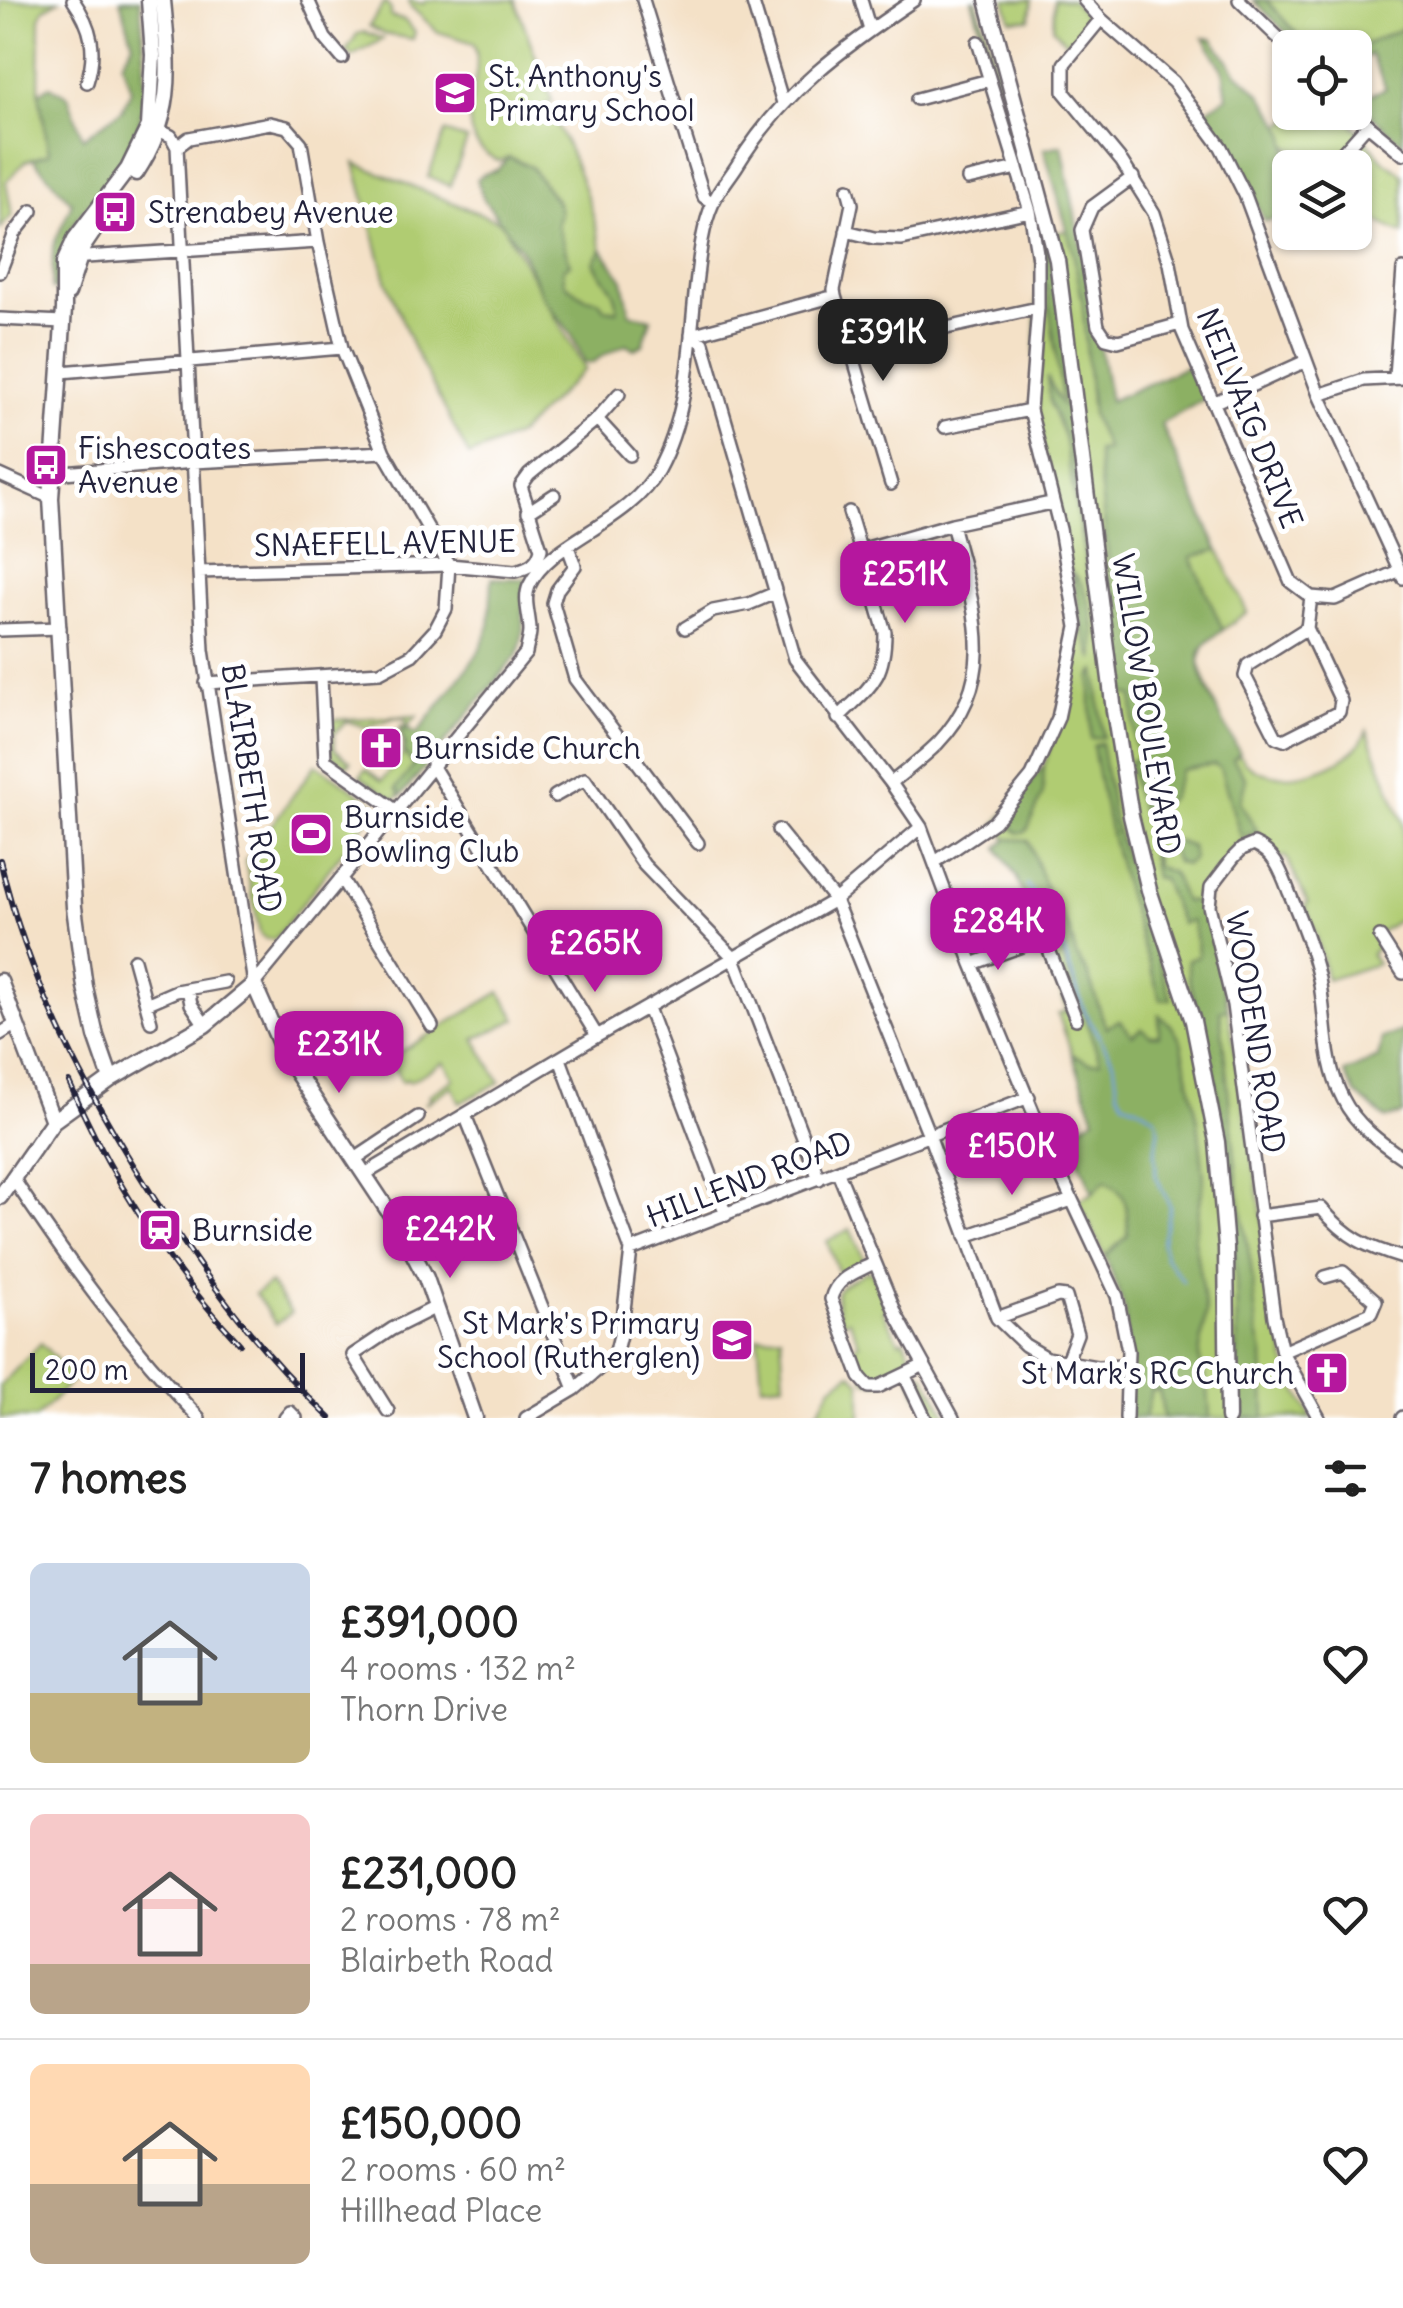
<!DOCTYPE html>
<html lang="en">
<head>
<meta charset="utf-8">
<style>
  :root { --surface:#fff; --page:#f2f2f2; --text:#222; --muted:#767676; --line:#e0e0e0; --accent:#b5179e }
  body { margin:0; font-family:Delius,sans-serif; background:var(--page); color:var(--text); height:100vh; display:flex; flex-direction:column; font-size:38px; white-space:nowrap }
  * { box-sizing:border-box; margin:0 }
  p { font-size:32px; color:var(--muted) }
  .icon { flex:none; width:55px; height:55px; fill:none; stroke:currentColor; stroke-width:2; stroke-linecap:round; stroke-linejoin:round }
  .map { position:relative; height:1418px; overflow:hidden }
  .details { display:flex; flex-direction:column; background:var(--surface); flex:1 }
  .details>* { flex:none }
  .fabs { position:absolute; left:1272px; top:30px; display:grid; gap:20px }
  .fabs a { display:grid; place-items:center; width:100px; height:100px; border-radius:15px; background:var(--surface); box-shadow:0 2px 8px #0004; font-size:50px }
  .scale { position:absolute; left:30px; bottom:25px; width:275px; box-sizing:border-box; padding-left:10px; border:5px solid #22223b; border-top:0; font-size:28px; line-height:35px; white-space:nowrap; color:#22223b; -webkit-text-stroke:8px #fff; paint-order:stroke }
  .price { position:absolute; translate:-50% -85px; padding:0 22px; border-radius:20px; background:var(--accent); color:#fff; font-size:32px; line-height:65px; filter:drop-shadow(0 2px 5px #0008) }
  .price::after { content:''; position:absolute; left:50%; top:60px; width:30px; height:22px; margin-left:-15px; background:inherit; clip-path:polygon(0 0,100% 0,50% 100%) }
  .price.active { background:#222; color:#fff }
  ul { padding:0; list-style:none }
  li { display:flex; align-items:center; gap:30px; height:250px; padding:0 30px }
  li+li { border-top:2px solid var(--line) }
  li span { display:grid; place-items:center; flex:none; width:280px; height:200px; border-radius:15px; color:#555 }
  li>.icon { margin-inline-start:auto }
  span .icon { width:120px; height:120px; fill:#fffc; stroke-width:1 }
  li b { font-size:42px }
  h2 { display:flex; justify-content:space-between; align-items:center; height:120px; padding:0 30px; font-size:42px }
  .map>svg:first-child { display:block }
</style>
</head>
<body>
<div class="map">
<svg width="1403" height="1418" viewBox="0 0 1403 1418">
  <rect width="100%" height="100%" fill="#fff"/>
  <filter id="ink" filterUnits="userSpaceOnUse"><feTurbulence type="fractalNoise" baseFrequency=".01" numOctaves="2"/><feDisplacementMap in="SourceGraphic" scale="20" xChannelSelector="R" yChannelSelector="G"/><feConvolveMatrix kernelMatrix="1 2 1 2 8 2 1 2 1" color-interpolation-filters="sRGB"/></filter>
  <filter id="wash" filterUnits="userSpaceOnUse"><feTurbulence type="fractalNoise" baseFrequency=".0048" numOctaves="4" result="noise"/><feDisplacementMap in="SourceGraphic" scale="40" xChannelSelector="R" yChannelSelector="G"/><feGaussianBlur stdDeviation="2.25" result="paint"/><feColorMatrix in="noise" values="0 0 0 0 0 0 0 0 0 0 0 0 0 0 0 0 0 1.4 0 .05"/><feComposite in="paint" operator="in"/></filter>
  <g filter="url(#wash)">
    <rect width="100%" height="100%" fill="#f4e1c7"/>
    <path fill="#b0cc72" stroke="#697756" stroke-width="2.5" d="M0,0H59L44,9L40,18L39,93L49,154L26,161L6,182L12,215L0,229Z
      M409,0L424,4L426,0H515L552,101L546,104C572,150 590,198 602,249L594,262C603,284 619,284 617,312L604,309L564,283L557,224L560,212L556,200L531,167L509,157L499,161C442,135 488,84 474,43L438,32L410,6Z
      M1005,0H1032L1030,19L1011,20Z
      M1054,0H1072L1086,17L1085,29L1066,42L1053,28Z
      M1253,0H1403V76L1386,89L1370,54L1355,64V48L1301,47Z
      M385,2L391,10V17L404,20L415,32L413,39L384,34L369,26Z
      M364,32L383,39L352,56L346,51L357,34Z
      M1298,113H1343L1384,161L1403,174V234L1355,210V168L1319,167L1306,155L1287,146L1281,126Z
      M445,132L467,140L450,186L428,177Z
      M355,163L501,222L585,369L518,435L469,456L414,349L386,280Z
      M1076,229L1110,401L1191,365L1206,398L1161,424L1247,612L1205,643L1199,661C1204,680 1233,755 1248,765C1278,787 1329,772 1355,749C1360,745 1364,736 1367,730L1403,822V917L1373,937L1378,946L1371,955L1377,964L1327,980L1316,934L1305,905L1308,903L1286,857H1279L1266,843L1255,838L1237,844L1211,878L1205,903L1228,1008L1288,1373L1312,1418H1130L1125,1310L1115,1277L1078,1200L1093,1193L1068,1133L1095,1118L1058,1014L1065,1011L1069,1014L1017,878L998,848L1007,839L995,825L1044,765L1061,714L1082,625L1037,421L1034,386L1038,236Z
      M467,714L395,800L360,776L366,769L382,781L404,753L400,727L406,726L405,719L397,718L365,727L347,721L334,734L335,749L351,762L347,766L331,755L328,720L417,716L407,727L416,735L431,715Z
      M316,764L378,806L275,939H266L260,934L245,861Z
      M500,992L517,1019L475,1039L500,1082L460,1103L452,1086L425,1104L431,1098L429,1095L454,1079L444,1062L409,1082L407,1079L402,1082L389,1059Z
      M850,1229L863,1257L862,1263L839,1274L827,1241Z
      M867,1271L872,1273L888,1307L883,1311L899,1341L904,1339L916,1365L879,1383L866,1381L853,1347L859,1343L849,1320L842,1322C830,1284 835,1290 867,1271Z
      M270,1283L291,1313L276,1324L255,1294Z
      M781,1335L784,1383L762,1385L758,1337Z
      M41,1343L74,1379L36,1418H0V1386Z
      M851,1373L861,1383V1418H809L820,1408L832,1386Z
      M920,1373L925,1375L948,1418H936L924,1395L919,1397L911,1378Z"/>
    <path fill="#8cb064" stroke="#576950" stroke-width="2.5" d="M120,0H140C145,59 153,119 120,172C110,187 94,198 83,211C65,231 59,263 56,290L52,289L53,246L72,203L33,159L49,153L39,93L50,86L68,96L83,138L122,110L131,90L122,62L133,43Z
      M972,0H976C1015,132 1065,266 1067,404L1062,399L1048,296L1022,168Z
      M1253,0H1266L1309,47H1301Z
      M1403,28V144L1356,101L1386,88L1371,54L1355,64V49Z
      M1204,38L1213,39L1237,73L1261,94L1277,118L1286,136L1289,158L1285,170L1290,179V216L1264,221L1235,156L1205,111L1227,97L1223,70Z
      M1062,145L1110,401L1191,365L1206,398L1161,424L1218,550L1191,557L1223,630C1212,638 1199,646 1199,662C1199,681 1230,734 1240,753L1233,759L1246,779L1240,802L1258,832L1241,837L1220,768L1214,764L1181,770L1171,798L1162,804L1143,797L1156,866L1173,873L1184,901L1205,903L1228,1008L1220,1011L1238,1187L1251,1265L1257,1329L1263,1354L1265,1418H1239C1236,1339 1238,1260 1231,1181C1224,1112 1208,1045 1189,979L1187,960L1198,956V952L1192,921L1181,924L1162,878H1155L1147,829L1136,797L1129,762L1139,757L1134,742L1133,696L1122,694L1097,451L1107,450L1092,415L1082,300L1073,251L1044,149Z
      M509,157L531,167L556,201L560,212L557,224L570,264L563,269L564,283L585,298L598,300L605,309L617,311C619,287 602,282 594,262L602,249L623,280L630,313L651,319L643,345L634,349L626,344C614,352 603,353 593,363H585L571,334L544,299L521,249L483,198L477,179L484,174L497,170Z
      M1047,377L1061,404L1068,410L1089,584L1064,436L1050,404Z
      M1072,572C1093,591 1097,634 1094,660L1082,625Z
      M492,578L526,579C519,606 528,630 517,655L401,796L396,788L414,766L402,750L405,746L400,730L407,729L417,734L477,655L489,628Z
      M1096,671L1103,737L1091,739V677Z
      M1101,743L1114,823L1171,999L1161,1000C1132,916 1107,834 1093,746Z
      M1044,765L1043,793L1027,831L1018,833L1002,818Z
      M1007,839L1028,840L1047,891L1070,930L1076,955L1088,974L1106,1028L1119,1020L1132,1035L1142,1028L1150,1035H1159V1015L1171,1025L1181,1041L1198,1121L1204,1179L1194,1239L1206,1312L1199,1356L1208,1391L1210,1418H1164L1159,1390L1151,1391L1145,1418H1130L1125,1310L1105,1256L1127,1236C1128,1210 1129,1194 1105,1180L1093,1193L1068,1133L1095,1118L1072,1054L1090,1063L1100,1061L1061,951L1040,906L1028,907L1017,878L998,848Z
      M1173,840L1192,847L1194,859L1185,865L1176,862L1169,843Z
      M1403,1030V1114L1386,1119L1355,1093L1344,1073L1378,1058L1382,1039Z"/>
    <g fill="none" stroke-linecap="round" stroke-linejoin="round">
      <path stroke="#71a0da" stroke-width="2.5" d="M1027,885L1057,931L1085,1013L1114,1062L1118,1092L1124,1102L1145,1110L1156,1118L1159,1130L1155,1153L1156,1176L1170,1206L1162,1244L1165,1257L1183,1281"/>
    </g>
  </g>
  <g filter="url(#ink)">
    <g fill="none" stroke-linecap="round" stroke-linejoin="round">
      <defs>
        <path id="minor" d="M73,0C92,27 97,51 87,82
          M308,0L325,38L342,58
          M643,0L704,197L713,203
          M752,0L783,103
          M861,0L870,30
          M1084,0L1101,19L1173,82L1221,147L1245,195L1319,395L1403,578
          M1239,0L1290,49
          M1101,19L1064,64V92L1122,162L1154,213L1170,263L1182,330L1291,582L1311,597L1335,599L1398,571
          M917,99L989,80
          M1352,112L1403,154
          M152,127L171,136L177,147L203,650L254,984
          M177,147L189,138L270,123L287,127L301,143L318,242L342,348L384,452L449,565L446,609L435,630L412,655L380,672L206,683
          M1329,168L1368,124
          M1133,177L1092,207L1082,230L1098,326L1106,338L1118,341L1180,324
          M968,179L1017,168
          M846,231L874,238L902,239L1030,211
          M86,257L318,242
          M0,272L15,233L32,211
          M835,296L891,484
          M0,319L63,322
          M924,333L1038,308
          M691,335L703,343L795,659L891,783L921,827L972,964L1051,1155L1117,1296L1128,1351L1126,1418
          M691,335L835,296L834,290L852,204L848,189
          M61,372L342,348
          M1395,376L1403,269
          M1319,395L1364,380L1403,378
          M1213,403L1306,361
          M597,419L630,455
          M945,427L1030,410
          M52,474L193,462L384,452
          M0,475L51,498
          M528,512L554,495
          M568,547L575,566L557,590L553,603L575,679L698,843
          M860,550L952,524L1051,503
          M199,572L449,565L515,571C529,568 538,563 541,549L521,486L529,475L597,419L619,394
          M685,628L713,611L749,604L775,593
          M1307,628L1248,665L1245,676L1276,737L1284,740L1339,712L1341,701L1307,628L1311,597
          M0,630L60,628
          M321,678L325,760L394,809
          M838,718C870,686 885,680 885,632L849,512
          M432,765L597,1036
          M891,783C907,770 924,757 938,743C1003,675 972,603 952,524
          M555,796L585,779L644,865L734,958L819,1179
          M778,830L835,900L929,1135L997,1318L1025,1345L1047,1358L1097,1367L1126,1366
          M935,862L994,822L1032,776L1058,718L1077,627L1060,529L1030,410L1038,308V259L1030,211L978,42
          M341,878L432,1026
          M1033,909L1076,1019
          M1380,937L1403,973
          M134,960L151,1022
          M972,964L1044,938
          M254,984L526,653C527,646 530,638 530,631C530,616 523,600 529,586C551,539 628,525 658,470C689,414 689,347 696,285C699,259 702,227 713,203C719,189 730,177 738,164C784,90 843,48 914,0
          M188,989L191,1004L205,1025
          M146,1004L176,991L225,982
          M648,1008L726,1215
          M0,1034L16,1024
          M465,1115L575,1389
          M355,1159L418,1117
          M838,1172L897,1316L953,1418
          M365,1174L597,1036L835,900L921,827
          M14,1180C70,1264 128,1344 199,1418
          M1259,1216L1321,1208C1347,1238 1366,1247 1403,1258
          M966,1236L1072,1200
          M631,1250L1029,1097
          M872,1264C855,1273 836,1278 831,1299L860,1377L869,1387H878L924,1365
          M997,1318L1058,1296L1066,1297L1077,1334L1066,1363
          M1282,1352L1371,1313L1376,1301L1343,1272L1325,1277
          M905,1376L925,1418
          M388,1411L353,1355L392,1329L436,1307
          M285,1418L290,1412L296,1418
          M526,1418L575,1389L615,1355L622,1327L631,1250L560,1059
          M1319,1418L1282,1352L1274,1317L1233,1005L1209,906L1211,887L1234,857L1242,849L1254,844C1275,853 1281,871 1289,892C1301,921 1312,948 1319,979C1327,1020 1323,1061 1343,1099C1355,1124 1381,1143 1403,1158
          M1402,1418L1403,1417"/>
        <path id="major" d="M987,0L1057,260L1114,711L1131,816L1149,890L1193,1021L1217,1142L1226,1248L1228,1418
          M136,173C176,112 169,69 163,0
          M68,293L83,247L108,210
          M0,981L53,1121
          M111,1079L96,1036L85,987L74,907L51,498L64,309V263L75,239L128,169L149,126L153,55L149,0
          M0,1197L53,1121L111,1079L205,1025L254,984L285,1055L401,1230L426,1278L475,1418"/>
      </defs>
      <use href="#minor" stroke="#6c656c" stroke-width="16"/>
      <use href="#major" stroke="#6c656c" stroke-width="19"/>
      <use href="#minor" stroke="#fff" stroke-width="11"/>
      <use href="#major" stroke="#fff" stroke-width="14"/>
      <defs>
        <path id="rail" d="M0,860C29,983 86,1092 154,1198C206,1278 259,1352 330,1418
          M69,1082C111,1179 168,1267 240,1344"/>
      </defs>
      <use href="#rail" stroke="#22223b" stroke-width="6"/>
      <use href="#rail" stroke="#fff" stroke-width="2.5" stroke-dasharray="8" stroke-linecap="butt"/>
    </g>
  </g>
  <defs>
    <symbol id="school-square" viewBox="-11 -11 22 22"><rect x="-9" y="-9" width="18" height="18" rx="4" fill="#b5179e" stroke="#fff"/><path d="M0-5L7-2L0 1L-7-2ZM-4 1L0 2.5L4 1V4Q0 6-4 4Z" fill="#fff"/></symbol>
    <symbol id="bus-square" viewBox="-11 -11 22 22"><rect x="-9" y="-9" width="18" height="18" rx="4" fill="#b5179e" stroke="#fff"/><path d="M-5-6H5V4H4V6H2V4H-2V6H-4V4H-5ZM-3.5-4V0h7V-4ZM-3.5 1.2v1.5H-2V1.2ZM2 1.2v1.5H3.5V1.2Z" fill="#fff"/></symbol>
    <symbol id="church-square" viewBox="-11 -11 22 22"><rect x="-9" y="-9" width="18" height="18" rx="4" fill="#b5179e" stroke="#fff"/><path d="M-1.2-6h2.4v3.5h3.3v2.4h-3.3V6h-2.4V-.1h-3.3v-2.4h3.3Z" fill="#fff"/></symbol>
    <symbol id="stadium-square" viewBox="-11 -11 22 22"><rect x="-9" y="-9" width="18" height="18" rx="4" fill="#b5179e" stroke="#fff"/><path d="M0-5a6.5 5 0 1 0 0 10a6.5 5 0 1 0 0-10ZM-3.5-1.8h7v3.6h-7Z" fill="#fff"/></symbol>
    <symbol id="station-square" viewBox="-11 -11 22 22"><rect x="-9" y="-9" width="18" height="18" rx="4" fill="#b5179e" stroke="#fff"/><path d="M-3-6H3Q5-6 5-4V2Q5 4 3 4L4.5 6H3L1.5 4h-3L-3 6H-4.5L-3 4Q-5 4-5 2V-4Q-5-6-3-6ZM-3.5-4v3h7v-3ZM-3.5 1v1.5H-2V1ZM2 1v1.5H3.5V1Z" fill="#fff"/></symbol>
  </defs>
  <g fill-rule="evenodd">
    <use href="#school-square" x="430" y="68" width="50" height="50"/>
    <use href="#bus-square" x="90" y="187" width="50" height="50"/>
    <use href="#bus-square" x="21" y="440" width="50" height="50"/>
    <use href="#church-square" x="356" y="723" width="50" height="50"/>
    <use href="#stadium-square" x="286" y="809" width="50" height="50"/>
    <use href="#station-square" x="135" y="1205" width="50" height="50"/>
    <use href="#school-square" x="707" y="1315" width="50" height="50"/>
    <use href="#church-square" x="1302" y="1348" width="50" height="50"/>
  </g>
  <g text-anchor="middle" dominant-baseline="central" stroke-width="10" stroke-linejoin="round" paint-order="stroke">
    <g font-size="30" fill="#22223b" stroke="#fff" text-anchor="start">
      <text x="488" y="76">St. Anthony's<tspan x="488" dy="34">Primary School</tspan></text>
      <text x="148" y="212">Strenabey Avenue</text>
      <text x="78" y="448">Fishescoates<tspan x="78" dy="34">Avenue</tspan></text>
      <text x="414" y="748">Burnside Church</text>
      <text x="344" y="817">Burnside<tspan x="344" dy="34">Bowling Club</tspan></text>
      <text x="192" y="1230">Burnside</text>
      <text x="700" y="1323" text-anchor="end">St Mark's Primary<tspan x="700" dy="34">School (Rutherglen)</tspan></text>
      <text x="1294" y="1373" text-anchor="end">St Mark's RC Church</text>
    </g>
    <g font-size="30" fill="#22223b" stroke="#fff">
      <text transform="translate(1250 418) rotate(68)">NEILVAIG DRIVE</text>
      <text transform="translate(385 543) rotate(-1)">SNAEFELL AVENUE</text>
      <text transform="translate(1147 704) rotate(81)">WILLOW BOULEVARD</text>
      <text transform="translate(252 788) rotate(81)">BLAIRBETH ROAD</text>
      <text transform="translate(1256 1032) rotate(81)">WOODEND ROAD</text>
      <text transform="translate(749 1179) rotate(-21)">HILLEND ROAD</text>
    </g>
  </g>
</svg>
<div class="fabs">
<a><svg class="icon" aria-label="locate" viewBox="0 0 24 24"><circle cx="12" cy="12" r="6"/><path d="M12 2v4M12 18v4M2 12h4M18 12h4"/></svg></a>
<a><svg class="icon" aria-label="layers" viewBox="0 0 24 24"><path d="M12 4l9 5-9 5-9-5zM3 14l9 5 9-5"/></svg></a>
</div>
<div class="scale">200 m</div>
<b class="price active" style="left:883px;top:384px">£391K</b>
<b class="price" style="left:905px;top:626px">£251K</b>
<b class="price" style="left:998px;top:973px">£284K</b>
<b class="price" style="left:595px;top:995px">£265K</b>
<b class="price" style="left:339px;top:1096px">£231K</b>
<b class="price" style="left:1012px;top:1198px">£150K</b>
<b class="price" style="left:450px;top:1281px">£242K</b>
</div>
<section class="details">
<h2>7 homes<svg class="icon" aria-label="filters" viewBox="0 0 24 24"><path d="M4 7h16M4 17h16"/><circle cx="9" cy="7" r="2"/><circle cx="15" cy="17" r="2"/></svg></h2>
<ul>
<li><span style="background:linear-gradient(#c9d6e8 65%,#c2b280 0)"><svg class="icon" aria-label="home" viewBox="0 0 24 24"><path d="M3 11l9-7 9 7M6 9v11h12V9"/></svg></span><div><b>£391,000</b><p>4 rooms · 132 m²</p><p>Thorn Drive</p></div><svg class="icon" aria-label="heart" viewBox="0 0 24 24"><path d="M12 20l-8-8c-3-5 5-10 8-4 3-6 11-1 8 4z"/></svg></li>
<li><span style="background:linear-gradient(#f6c9c9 75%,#b9a48a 0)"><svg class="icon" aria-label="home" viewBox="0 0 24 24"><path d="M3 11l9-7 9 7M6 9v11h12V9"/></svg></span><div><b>£231,000</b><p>2 rooms · 78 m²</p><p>Blairbeth Road</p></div><svg class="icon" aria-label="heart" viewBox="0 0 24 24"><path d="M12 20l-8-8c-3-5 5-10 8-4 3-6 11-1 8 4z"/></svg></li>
<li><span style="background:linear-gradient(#ffd9b3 60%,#b9a48a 0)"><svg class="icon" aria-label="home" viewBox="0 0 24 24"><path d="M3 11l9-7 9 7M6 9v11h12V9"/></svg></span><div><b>£150,000</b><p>2 rooms · 60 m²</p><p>Hillhead Place</p></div><svg class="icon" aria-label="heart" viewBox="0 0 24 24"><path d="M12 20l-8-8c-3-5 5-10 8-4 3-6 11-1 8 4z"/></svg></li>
</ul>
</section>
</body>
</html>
